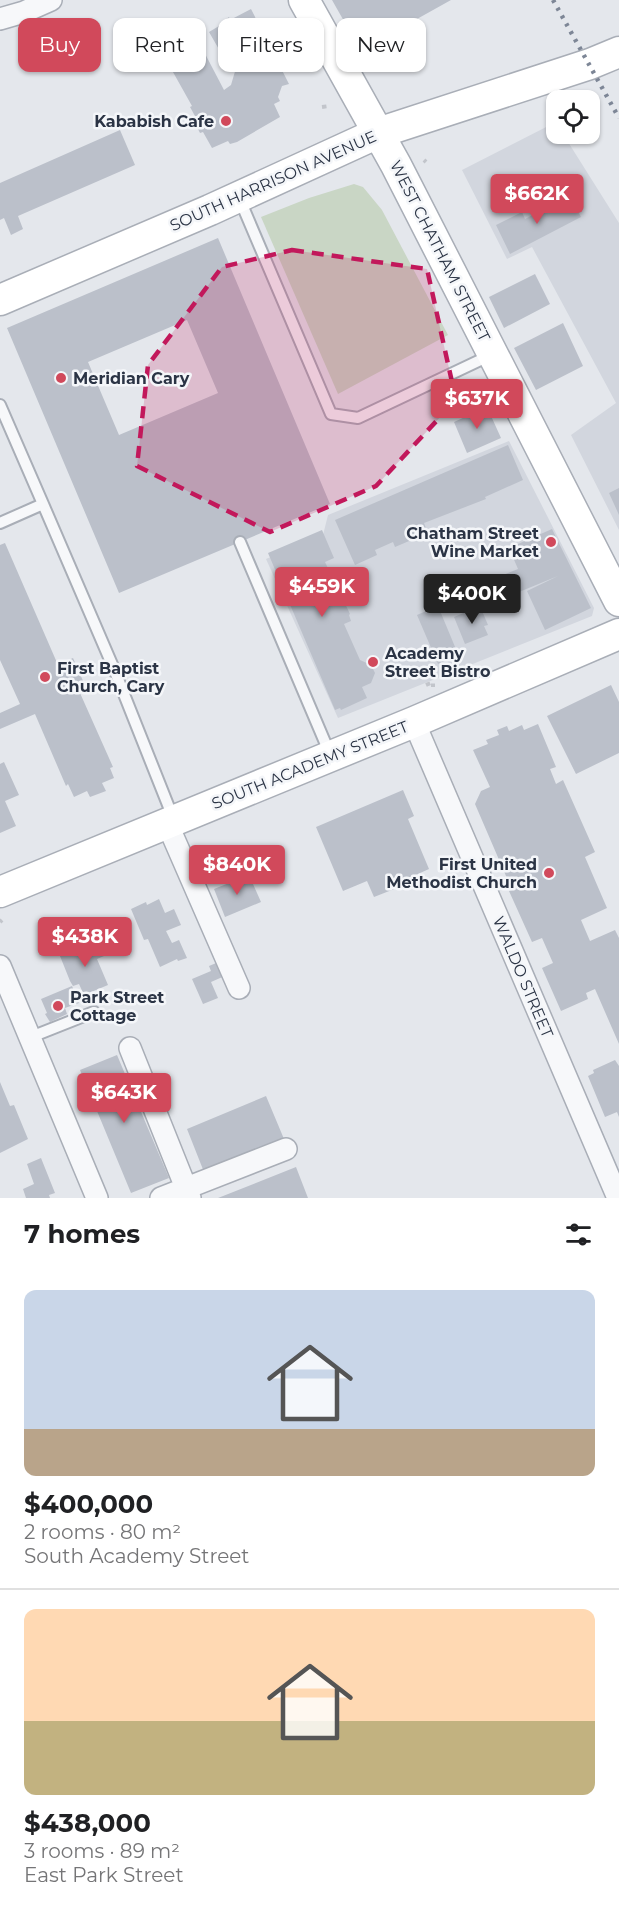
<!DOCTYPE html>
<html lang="en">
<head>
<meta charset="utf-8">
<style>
  :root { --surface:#fff; --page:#f2f2f2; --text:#202124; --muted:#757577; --line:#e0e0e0; --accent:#d1495b }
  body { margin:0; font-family:Montserrat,sans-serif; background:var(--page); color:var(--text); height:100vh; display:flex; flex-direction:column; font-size:22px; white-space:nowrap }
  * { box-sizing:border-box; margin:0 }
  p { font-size:20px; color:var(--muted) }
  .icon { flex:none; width:33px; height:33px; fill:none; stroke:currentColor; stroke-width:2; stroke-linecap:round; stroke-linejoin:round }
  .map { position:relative; height:1198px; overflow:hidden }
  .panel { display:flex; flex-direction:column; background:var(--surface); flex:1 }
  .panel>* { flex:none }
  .hud { position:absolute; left:18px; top:18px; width:584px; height:54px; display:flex; gap:12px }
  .fabs { position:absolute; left:546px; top:90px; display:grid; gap:12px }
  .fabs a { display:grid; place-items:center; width:54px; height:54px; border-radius:12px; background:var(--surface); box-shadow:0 2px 4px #0004; font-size:30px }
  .price { position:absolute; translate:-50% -51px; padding:0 14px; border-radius:6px; background:var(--accent); color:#fff; font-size:20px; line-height:39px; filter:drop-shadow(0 2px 3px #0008) }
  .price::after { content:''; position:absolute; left:50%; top:36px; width:18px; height:14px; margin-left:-9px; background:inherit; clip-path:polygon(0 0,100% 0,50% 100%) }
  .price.active { background:#222; color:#fff }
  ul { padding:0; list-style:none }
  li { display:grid; align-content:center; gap:12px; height:318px; padding:0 24px }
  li+li { border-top:2px solid var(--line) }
  li span { display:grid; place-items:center; height:186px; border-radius:12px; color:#555 }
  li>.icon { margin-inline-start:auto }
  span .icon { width:108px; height:108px; fill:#fffc; stroke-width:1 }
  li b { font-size:26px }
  h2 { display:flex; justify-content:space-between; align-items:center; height:72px; padding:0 24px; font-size:26px }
  .pill { padding:0 21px; border-radius:12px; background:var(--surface); box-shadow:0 2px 4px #0004; font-size:21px; line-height:54px }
  .pill.active { background:var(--accent); color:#fff }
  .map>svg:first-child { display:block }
</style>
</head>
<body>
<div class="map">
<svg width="619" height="1198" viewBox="0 0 619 1198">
  <rect width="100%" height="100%" fill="#e4e7ec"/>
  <path fill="#d2d6de" d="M556,122V134H563L619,223V530L571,435L616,403L532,247L507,259L462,170Z
    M509,441L594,608L592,616L338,718L266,559L323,535L328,515Z"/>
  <path fill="#c9d6c5" d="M354,184L363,187L382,210L448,335L338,394L261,217L309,198Z"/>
  <path fill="#bbc0ca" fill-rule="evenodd" d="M332,0H451L374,43L375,45L362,53Z
    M251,9L289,84L282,86L278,97L280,101L274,104L280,117L237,142L230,144L228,141L212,148L203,132L200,133L197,127L200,125L190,107L192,106L164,56L198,37L204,47L202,48L224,90L231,85L236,68L234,62L228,65L209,32L224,23L223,21L229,17L230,20Z
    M120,130L135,165L18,216L23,229L11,235L4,218L0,220V183Z
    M570,196L581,217L510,254L496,225L522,212L525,219Z
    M218,238L330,504L119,593L7,328ZM187,320L218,393L119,435L88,362Z
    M535,274L550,304L504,328L489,297Z
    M563,323L583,366L536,390L514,348Z
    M487,407L501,438L467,453L454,422Z
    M508,445L523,480L485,497L486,499L424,523L428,533L395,547L393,542L375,550L377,555L355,565L335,520Z
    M619,488V515L609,493Z
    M552,529L591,608L545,630L527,591L558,576L497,601L488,581L518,569L509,548Z
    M322,530L334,558L325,562L350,614L349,615L351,621L344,624L360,660L371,665L375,673L371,683L362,687L367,698L341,710L340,708L335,710L268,553Z
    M5,543L58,665L73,658L87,690L80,693L113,767L110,768L114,778L102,783L106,791L90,797L87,791L74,797L68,784L66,786L35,714L0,729V713L20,704L0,660V545Z
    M438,606L458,654L438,664L417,615Z
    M480,606L488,625L484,626L488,635L465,644L454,617Z
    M611,685L619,702V753L576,774L547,716Z
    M538,724L556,767L550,769L556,784L563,780L595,852L585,857L607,908L581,920L590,941L615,930L619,938V1044L595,989L586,993L588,999L561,1011L542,968L553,963L542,938L532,942L509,891L512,890L475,804L481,791L490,787L473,750L488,744L486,740L499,735L497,730L507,726L509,731L522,725L524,730Z
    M4,762L19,795L5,801L16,826L0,833V764Z
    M403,790L414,816L408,819L429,869L400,882L402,886L374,897L367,881L343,891L316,827Z
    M249,875L261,902L225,917L214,889Z
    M159,899L165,913L174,909L181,925L166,931L172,943L179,940L187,958L178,961L177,959L160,967L148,939L144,940L131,909L146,902L147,905Z
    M99,943L104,956L97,959L108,985L84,995L79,984L73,986L70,981L60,956L92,944L93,945Z
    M221,961L227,975L211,982L218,998L203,1004L192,979L211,971L209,966Z
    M72,986L79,1003L65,1008L67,1014L50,1022L45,1014L47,1013L41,999Z
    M117,1055L169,1178L131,1193L80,1070Z
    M615,1060L619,1066V1117L617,1112L605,1117L588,1076L594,1073L593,1070Z
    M0,1082L10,1106L14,1105L28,1139L0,1153Z
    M266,1096L284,1139L204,1172L187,1129Z
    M41,1158L55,1193L49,1195L50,1198H26L23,1189L34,1184L27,1164Z
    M296,1167L308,1198H218Z"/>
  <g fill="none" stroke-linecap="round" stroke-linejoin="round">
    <defs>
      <path id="lane" d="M240,200L331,414L358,418L491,355
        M0,405L43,504
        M0,523L43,504L114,669L174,820
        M240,542L330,754
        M31,1037L94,1012"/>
      <path id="street" d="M0,19L24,12L51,0
        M414,722L618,1198
        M167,823L239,988
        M0,966L97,1198
        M130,1048L190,1198
        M161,1198L286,1149"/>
      <path id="secondary" d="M304,0L396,165L619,601
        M0,300L210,210L378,133L590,64L619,52
        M0,892L414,722L619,634"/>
    </defs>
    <use href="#lane" stroke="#a9aeb7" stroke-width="14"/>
    <use href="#street" stroke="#a9aeb7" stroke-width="24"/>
    <use href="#secondary" stroke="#a9aeb7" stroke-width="33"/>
    <path stroke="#c2c5cb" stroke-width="4" stroke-dasharray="4.5 4.5" stroke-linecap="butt" d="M322,107L329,106
      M424,160L426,162
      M426,685L433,682V687
      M0,922L2,920"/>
    <use href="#lane" stroke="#f7f8fa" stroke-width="10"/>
    <use href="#street" stroke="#f7f8fa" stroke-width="21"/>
    <use href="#secondary" stroke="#fff" stroke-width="30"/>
    <path stroke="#7d8696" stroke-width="4.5" stroke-dasharray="3 6" stroke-linecap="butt" d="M553,0L619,118"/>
  </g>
  <path fill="#c2185b" fill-opacity="0.2" stroke="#c2185b" stroke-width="4.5" stroke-dasharray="12 8" stroke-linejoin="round" d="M292,250L427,269L456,400L376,486L270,532L137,466L148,365L222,267Z"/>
  <g fill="#d1495b" stroke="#f4f6f9" stroke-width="2">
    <circle cx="226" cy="121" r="6"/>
    <circle cx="61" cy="378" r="6"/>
    <circle cx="551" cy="542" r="6"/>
    <circle cx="373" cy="662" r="6"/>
    <circle cx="45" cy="677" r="6"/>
    <circle cx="549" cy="873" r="6"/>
    <circle cx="58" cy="1006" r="6"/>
  </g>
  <g text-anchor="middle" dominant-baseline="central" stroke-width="5" stroke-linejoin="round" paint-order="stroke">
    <g font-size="16" font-weight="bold" fill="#2b3445" stroke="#f4f6f9" text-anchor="start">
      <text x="214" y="121" text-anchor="end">Kababish Cafe</text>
      <text x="73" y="378">Meridian Cary</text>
      <text x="539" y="533" text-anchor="end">Chatham Street<tspan x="539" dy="18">Wine Market</tspan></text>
      <text x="385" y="653">Academy<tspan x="385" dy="18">Street Bistro</tspan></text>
      <text x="57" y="668">First Baptist<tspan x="57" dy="18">Church, Cary</tspan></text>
      <text x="537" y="864" text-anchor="end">First United<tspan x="537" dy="18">Methodist Church</tspan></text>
      <text x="70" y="997">Park Street<tspan x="70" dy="18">Cottage</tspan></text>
    </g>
    <g font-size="16" fill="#2b3445" stroke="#f4f6f9">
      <text transform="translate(273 181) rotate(-24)">SOUTH HARRISON AVENUE</text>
      <text transform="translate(440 251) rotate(63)">WEST CHATHAM STREET</text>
      <text transform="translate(310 765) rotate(-22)">SOUTH ACADEMY STREET</text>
      <text transform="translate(523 977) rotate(67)">WALDO STREET</text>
    </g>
  </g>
</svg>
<div class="fabs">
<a><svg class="icon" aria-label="locate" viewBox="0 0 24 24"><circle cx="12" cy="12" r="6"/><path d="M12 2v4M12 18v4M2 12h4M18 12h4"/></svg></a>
</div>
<b class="price" style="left:537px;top:225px">$662K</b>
<b class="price" style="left:477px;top:430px">$637K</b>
<b class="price" style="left:322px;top:618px">$459K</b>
<b class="price active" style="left:472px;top:625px">$400K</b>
<b class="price" style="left:237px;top:896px">$840K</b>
<b class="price" style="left:85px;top:968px">$438K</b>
<b class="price" style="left:124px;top:1124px">$643K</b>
<div class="hud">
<a class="pill active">Buy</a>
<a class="pill">Rent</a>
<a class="pill">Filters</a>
<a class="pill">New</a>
</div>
</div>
<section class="panel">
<h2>7 homes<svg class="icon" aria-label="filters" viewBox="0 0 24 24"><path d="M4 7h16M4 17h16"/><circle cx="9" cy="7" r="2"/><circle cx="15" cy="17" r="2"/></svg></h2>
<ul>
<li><span style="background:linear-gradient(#c9d6e8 75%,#b9a48a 0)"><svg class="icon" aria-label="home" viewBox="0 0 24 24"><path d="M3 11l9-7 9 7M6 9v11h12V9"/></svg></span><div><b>$400,000</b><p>2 rooms · 80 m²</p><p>South Academy Street</p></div></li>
<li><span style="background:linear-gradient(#ffd9b3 60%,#c2b280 0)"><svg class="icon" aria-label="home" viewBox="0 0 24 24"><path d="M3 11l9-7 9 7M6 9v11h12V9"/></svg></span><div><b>$438,000</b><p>3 rooms · 89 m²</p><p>East Park Street</p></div></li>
</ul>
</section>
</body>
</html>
